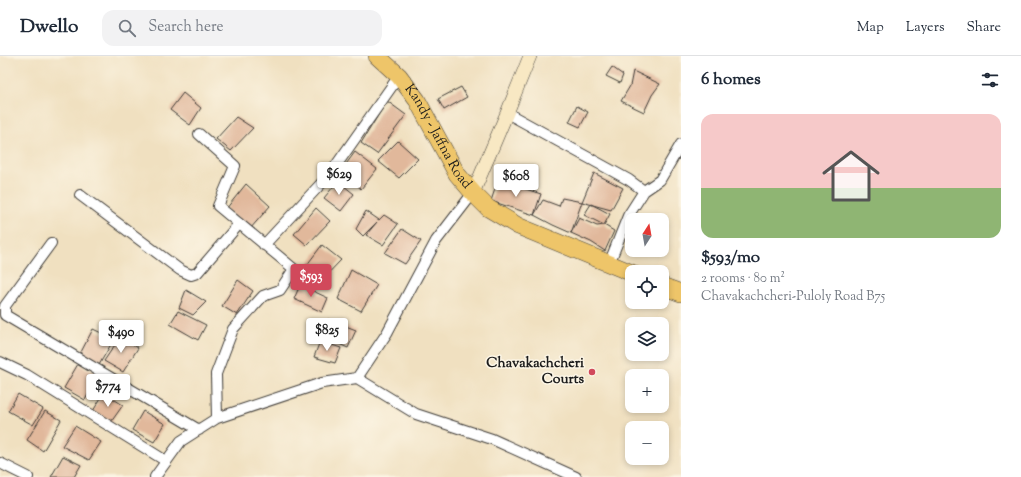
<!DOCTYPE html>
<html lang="en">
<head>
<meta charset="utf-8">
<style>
  :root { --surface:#fff; --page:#f2f2f3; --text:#1f2937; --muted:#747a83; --line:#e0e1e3; --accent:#d1495b }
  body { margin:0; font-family:"Sorts Mill Goudy",serif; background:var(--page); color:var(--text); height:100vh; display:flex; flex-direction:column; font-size:15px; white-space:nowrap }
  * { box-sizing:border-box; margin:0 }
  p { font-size:13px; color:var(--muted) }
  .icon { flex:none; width:22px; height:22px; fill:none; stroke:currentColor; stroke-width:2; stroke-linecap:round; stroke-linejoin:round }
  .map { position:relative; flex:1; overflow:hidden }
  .drawer { display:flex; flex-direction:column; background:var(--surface); width:340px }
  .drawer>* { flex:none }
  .needle { width:26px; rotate:11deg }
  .controls { position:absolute; left:625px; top:157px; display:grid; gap:8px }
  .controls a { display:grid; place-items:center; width:44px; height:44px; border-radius:8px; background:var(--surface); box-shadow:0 2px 6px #0003; font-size:20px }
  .price { position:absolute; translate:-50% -34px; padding:0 9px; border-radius:4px; background:#fff; color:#222; font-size:13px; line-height:26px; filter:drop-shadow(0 1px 2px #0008) }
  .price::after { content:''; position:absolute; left:50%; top:24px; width:12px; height:9px; margin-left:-6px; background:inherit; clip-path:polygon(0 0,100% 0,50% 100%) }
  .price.selected { background:var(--accent); color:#fff }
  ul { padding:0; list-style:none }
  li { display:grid; align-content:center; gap:8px; height:212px; padding:0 20px }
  li span { display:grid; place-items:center; height:124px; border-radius:12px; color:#555 }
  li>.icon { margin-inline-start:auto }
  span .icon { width:72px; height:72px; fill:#fffc; stroke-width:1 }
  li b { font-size:17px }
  h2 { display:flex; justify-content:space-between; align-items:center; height:48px; padding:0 20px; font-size:17px }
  header { display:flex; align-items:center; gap:24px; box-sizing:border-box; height:56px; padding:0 20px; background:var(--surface); border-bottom:1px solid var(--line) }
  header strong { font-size:19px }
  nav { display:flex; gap:22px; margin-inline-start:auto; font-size:14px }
  .search { width:280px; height:36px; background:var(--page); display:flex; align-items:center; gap:10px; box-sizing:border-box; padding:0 14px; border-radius:12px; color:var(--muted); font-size:15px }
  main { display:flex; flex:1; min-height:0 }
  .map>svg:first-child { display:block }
</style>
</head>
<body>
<header>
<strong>Dwello</strong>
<div class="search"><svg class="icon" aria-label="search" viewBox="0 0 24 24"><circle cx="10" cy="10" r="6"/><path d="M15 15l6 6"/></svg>Search here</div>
<nav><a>Map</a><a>Layers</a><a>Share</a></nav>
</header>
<main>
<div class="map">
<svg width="681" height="421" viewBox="0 0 681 421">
  <rect width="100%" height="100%" fill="#fcf5e5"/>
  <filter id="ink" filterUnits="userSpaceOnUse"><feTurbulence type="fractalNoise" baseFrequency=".025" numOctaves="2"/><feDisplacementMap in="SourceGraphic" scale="8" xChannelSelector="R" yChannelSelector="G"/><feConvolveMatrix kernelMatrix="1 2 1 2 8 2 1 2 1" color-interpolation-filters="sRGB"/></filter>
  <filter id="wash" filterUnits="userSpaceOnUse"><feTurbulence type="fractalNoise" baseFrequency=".012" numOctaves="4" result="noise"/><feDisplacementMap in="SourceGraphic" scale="16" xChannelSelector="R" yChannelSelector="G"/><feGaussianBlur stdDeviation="0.9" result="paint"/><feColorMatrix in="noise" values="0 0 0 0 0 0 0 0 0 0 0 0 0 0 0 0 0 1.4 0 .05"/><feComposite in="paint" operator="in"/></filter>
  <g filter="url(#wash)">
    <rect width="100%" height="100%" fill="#f0e0c0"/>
    <g id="blocks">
      <path fill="#e1b89b" d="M612,11L623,19L620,27L606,20Z
        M633,15L660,28L652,39L644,56L621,45L630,30Z
        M461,31L467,41L444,54L438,43Z
        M183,37L201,52L190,69L170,54Z
        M387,45L406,59L377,98L361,87Z
        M577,50L588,56L580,71L569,66Z
        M236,61L253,72L231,95L216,83Z
        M398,85L418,103L399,122L378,105Z
        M355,96L377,113L361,133L341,115Z
        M594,117L623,132L611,154L582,146Z
        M498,124L541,138L534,159L491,145Z
        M338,125L354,138L341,155L324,142Z
        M246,128L270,150L250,173L226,153Z
        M562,142L582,146L571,177L579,162L597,170L604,169L614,175L605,195L591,186L571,177L553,169L534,159L543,144L559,150Z
        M591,148L610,158L604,169L584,159Z
        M316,152L330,165L307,189L294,178Z
        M366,155L379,164L384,159L398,168L383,189L366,179L377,166L363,180L356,173Z
        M402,173L421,185L405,208L385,197Z
        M322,189L341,204L319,227L303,214Z
        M351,214L377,229L361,255L338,243Z
        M238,224L253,235L237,259L222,250Z
        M300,229L328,242L322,256L294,243Z
        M186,234L206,246L193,259L179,252Z
        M178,255L206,269L198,284L170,268Z
        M328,263L356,274L348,292L321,280Z
        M93,273L114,283L99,309L80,298Z
        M121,280L138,292L123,316L104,305Z
        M320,285L341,292L335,307L314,301Z
        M78,308L99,319L85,344L64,332Z
        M104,337L123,349L111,366L93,355Z
        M18,338L43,353L33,369L8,355Z
        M45,355L61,364L43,395L27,384Z
        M143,355L165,368L154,386L132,374Z
        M75,370L101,386L89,404L62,390Z
        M63,400L81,409L74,421H51Z"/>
    </g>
  </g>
  <g filter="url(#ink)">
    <use href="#blocks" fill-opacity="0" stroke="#3c3935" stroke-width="1"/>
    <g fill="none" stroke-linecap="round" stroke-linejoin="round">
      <defs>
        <path id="street" d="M507,57L629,124L644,135
          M199,78L235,110L218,150L294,213L280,234L263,240L233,273L216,318L217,362
          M80,139L180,214L191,219L197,217L239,168
          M51,187L5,250V259L199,374
          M264,189L330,118L399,20
          M609,208L628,160L644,135L660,124L681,88
          M0,306L27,319L166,405
          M357,322L416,358L492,383L576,421
          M0,407L28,421
          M155,421L181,385L217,362L322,327L357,322L387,277L436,185L473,137"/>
        <path id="secondary" d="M473,137L507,57L530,0"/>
        <g id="highway">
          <path id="s1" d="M377,0L399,20L417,44L457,118L473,137L488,152L518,170L632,217"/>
          <path d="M662,230L681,237"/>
        </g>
      </defs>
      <use href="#street" stroke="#3c3935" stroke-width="12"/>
      <use href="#secondary" stroke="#3c3935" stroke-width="14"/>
      <use href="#highway" stroke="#3c3935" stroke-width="18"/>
      <use href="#street" stroke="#fff" stroke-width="10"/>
      <use href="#secondary" stroke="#f8e8c3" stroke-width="13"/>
      <use href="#highway" stroke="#eec569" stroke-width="17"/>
    </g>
  </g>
  <circle fill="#d1495b" stroke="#fcf5e5" stroke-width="1.5" cx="592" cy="316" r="4"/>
  <g text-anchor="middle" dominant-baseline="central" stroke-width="3" stroke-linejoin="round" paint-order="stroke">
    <g font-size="14" fill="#1c1c1c" stroke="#fcf5e5">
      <text stroke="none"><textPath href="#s1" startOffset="102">Kandy - Jaffna Road</textPath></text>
    </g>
    <g font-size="14" font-weight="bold" fill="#1c1c1c" stroke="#fcf5e5" text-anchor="end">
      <text x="584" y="308">Chavakachcheri<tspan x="584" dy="16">Courts</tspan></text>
    </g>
  </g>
</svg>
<div class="controls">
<a><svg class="needle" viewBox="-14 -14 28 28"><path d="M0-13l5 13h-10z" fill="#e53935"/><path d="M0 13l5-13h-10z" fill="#747a83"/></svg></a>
<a><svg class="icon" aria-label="locate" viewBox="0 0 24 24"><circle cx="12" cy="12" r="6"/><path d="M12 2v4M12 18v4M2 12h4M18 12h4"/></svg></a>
<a><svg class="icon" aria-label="layers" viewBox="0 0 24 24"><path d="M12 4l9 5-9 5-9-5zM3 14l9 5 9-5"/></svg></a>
<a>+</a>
<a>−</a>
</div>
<b class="price" style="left:339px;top:140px">$629</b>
<b class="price" style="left:516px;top:142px">$608</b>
<b class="price selected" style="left:311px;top:242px">$593</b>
<b class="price" style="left:327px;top:296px">$825</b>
<b class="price" style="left:121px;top:298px">$490</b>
<b class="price" style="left:108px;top:352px">$774</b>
</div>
<section class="drawer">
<h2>6 homes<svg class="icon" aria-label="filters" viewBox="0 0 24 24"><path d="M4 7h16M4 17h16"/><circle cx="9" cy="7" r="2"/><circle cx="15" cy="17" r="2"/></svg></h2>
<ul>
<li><span style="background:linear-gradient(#f6c9c9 60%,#8fb573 0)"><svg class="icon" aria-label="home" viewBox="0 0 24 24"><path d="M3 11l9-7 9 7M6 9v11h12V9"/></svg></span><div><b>$593/mo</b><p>2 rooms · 80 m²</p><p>Chavakachcheri-Puloly Road B75</p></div></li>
</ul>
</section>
</main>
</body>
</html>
